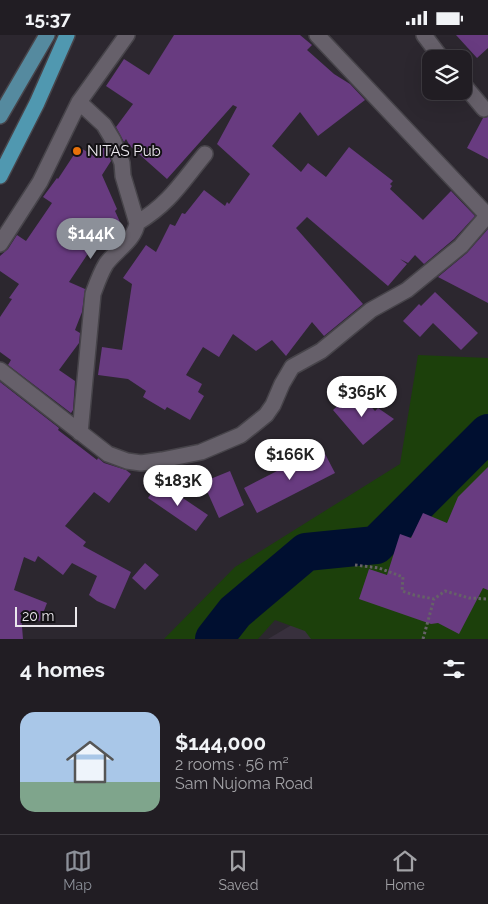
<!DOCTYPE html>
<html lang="en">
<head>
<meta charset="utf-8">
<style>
  :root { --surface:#211d23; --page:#29262b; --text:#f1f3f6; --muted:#a2a2a6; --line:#3e3b41; --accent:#8c9099 }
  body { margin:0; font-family:Raleway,sans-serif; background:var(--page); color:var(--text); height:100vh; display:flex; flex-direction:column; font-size:19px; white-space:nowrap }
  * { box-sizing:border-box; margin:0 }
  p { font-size:16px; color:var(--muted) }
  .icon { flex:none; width:28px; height:28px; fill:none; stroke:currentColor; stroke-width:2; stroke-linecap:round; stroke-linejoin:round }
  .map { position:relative; height:604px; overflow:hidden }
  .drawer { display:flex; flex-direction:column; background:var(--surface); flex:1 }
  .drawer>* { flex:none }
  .controls { position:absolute; left:422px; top:15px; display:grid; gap:10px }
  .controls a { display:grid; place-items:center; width:50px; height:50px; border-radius:10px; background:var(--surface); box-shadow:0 5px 20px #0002,0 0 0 1px var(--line); font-size:25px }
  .scale { position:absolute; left:15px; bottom:12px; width:62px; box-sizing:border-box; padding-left:5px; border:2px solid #eae7ec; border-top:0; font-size:14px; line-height:18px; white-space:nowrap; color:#eae7ec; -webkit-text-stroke:4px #131114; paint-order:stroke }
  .price { position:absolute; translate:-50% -42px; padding:0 11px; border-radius:18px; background:#fff; color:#222; font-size:16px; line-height:32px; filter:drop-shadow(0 1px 2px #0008) }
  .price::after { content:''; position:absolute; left:50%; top:30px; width:15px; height:11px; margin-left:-8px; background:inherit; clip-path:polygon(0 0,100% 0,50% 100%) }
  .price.selected { background:var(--accent); color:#fff }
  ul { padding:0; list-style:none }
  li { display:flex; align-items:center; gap:15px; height:125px; padding:0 20px }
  li span { display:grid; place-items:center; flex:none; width:140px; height:100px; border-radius:15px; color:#555 }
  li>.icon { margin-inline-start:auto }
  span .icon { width:60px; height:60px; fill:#fffc; stroke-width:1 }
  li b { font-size:21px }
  h2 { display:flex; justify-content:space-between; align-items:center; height:60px; padding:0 20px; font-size:21px }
  .status { display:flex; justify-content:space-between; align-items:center; height:35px; padding:0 25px; background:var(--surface); direction:ltr }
  .status svg { height:14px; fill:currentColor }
  .tab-bar { display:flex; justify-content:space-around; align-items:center; height:70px; border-top:1px solid var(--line); background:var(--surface); font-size:14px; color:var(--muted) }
  .tab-bar a { display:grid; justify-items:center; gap:2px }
  .tab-bar .selected { color:var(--accent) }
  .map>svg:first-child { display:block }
</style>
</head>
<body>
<div class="status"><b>15:37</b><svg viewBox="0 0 49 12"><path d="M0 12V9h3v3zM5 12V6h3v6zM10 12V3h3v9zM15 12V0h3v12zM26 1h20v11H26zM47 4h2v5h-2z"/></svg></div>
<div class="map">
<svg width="488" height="604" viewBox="0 0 488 604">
  <rect width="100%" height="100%" fill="#2c272f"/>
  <path fill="#38303d" d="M300,585L393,604H268Z"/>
  <path fill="#1c400b" d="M418,320L488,323V604H311L305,596L275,585L258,604H164L235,532L400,429Z"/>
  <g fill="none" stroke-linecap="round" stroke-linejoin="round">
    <path stroke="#000f30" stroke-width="38" d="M214,604L235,577L306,517L376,510L488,398"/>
  </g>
  <path fill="#683b80" d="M174,0H300L312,10L307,15L334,39L350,49L365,65L318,101L300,77L272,111L301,137L308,128L326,142L349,112L393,146L390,149L392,151L390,154L423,185L451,156L475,181L454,204L424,229L415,220L408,228L400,224L407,229L388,251L307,182L296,193L363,269L324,301L312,287L286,321L272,305L256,316L233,299L219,322L203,312L186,340L202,349L198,357L204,361L190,385L167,372L165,375L143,362L146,356L128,344L98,340L102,312L122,315L132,249L123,243L146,210L156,217L170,189L175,191L182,178L185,179L204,155L225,171L227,167L229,169L250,139L217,109L237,72L233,70L167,144L130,111L126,104L124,107L116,92L133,69L106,51L124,24L149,40Z
    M456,0H488V13L477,23Z
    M488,82V124L467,113L483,83Z
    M104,108L111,126L102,140L117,174L115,176L124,196L93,211L69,247L85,254L82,277L75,295L80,298L79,308L59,335L75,346L73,375L71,378L8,330L11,325L0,317V282L12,264L9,263L19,249L0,236V221L8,214L17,200L26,206L52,168L43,162L57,143L58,144L79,112L94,121Z
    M488,194V268L438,242L467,218Z
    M435,257L478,298L461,315L433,288L420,302L403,286L419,269L421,271Z
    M0,347L59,393L58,395L97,425L98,423L104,428L126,435L131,439L109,468L94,457L65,491L86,507L83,511L131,537L115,574L97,566L89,560L97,541L72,528L63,540L38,521L35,527L24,522L14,555L47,568L40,586L21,579L23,604H0Z
    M353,357L365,365L375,376L378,373L394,384L363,410L333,375Z
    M322,413L335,438L257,478L244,453Z
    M488,432V555L483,553L459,599L438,588L431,589L359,564L369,534L387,540L400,499L411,503L423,478L447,488L458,462Z
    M230,436L244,470L219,483L203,447Z
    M159,447L208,480L196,496L148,463Z
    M145,528L159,540L145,555L132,543Z"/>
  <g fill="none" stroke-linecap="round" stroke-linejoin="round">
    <defs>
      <path id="minor" d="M317,0L488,181
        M424,0L442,24
        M464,50L484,74
        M79,67L104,90L113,105L122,128L123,141L137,188C135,205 115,216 106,229C100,239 97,248 93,259L80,398
        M137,188C170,168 181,148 205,119
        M0,209L40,147L79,67L127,0
        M0,335L108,419L127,426L141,428L162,425L201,417L241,400L266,380L273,370L282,349L292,332L321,316L371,275L407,255L461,211L487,181"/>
      <path id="primary" d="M0,81L47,0"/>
      <path id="trunk" d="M0,141L37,68L67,0"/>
    </defs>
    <use href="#minor" stroke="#47444a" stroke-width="18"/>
    <use href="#primary" stroke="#47444a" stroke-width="18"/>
    <use href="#trunk" stroke="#47444a" stroke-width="18"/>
    <path stroke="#666168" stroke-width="3" stroke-dasharray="2.5 2.5" stroke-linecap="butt" d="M355,530L379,533L403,542L402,556L414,560L434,564L445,556L469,563L488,564
      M423,604L434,564"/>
    <use href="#minor" stroke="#66606a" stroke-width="15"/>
    <use href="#primary" stroke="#558a9f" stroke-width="15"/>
    <use href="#trunk" stroke="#5098b0" stroke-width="15"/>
  </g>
  <circle fill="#e8710a" stroke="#131114" stroke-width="2" cx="77" cy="116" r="5"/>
  <g text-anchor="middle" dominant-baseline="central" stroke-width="4" stroke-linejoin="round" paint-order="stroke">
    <g font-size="15" fill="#eae7ec" stroke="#131114" text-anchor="start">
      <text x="87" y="116">NITAS Pub</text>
    </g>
  </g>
</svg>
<div class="controls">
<a><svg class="icon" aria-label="layers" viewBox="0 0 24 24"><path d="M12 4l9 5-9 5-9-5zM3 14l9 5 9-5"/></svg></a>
</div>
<div class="scale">20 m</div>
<b class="price selected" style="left:91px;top:225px">$144K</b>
<b class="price" style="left:362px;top:383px">$365K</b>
<b class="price" style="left:290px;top:446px">$166K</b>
<b class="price" style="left:178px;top:472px">$183K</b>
</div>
<section class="drawer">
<h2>4 homes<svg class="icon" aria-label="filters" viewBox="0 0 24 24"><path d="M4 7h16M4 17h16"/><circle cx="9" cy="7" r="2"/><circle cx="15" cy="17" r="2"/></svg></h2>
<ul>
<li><span style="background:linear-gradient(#a9c7e8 70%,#7fa58c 0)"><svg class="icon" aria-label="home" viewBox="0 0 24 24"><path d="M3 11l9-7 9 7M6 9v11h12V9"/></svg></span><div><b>$144,000</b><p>2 rooms · 56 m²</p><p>Sam Nujoma Road</p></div></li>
</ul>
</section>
<nav class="tab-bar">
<a class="selected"><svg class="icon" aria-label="map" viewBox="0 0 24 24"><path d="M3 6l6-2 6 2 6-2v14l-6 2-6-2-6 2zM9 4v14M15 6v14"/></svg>Map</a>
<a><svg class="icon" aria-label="saved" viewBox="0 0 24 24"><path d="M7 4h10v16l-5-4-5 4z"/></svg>Saved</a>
<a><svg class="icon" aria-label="home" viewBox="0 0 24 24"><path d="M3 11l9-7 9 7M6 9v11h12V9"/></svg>Home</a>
</nav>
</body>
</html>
